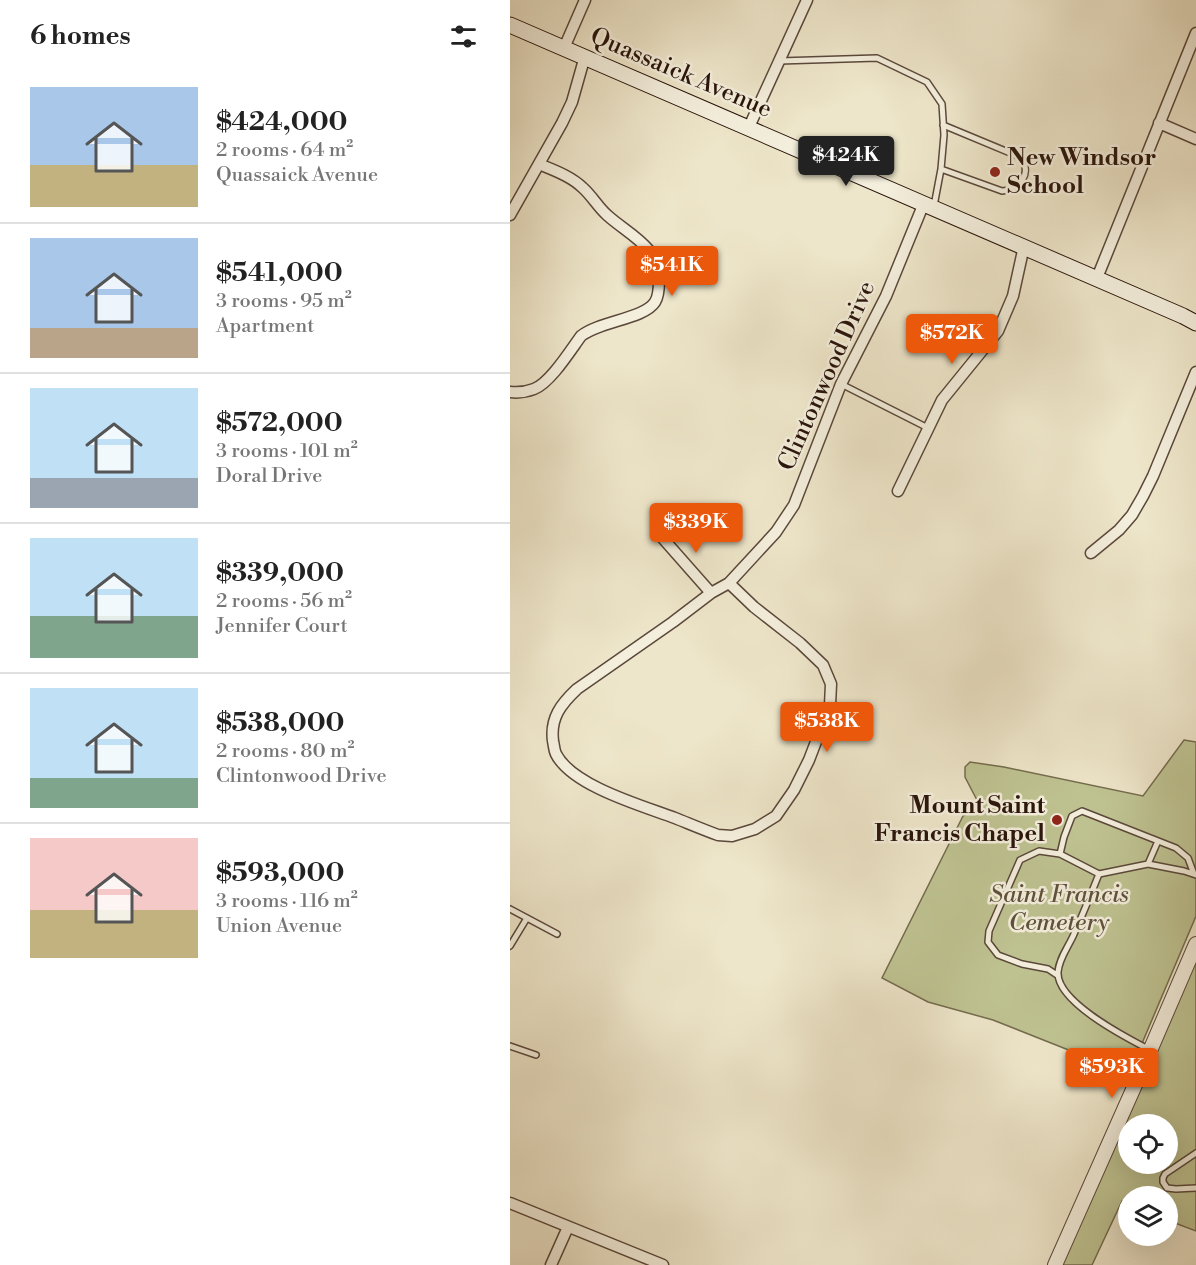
<!DOCTYPE html>
<html lang="en">
<head>
<meta charset="utf-8">
<style>
  :root { --surface:#fff; --page:#f2f2f2; --text:#222; --muted:#767676; --line:#e0e0e0; --accent:#ea580c }
  body { margin:0; font-family:"Libre Bodoni",serif; background:var(--page); color:var(--text); height:100vh; display:flex; flex-direction:column; font-size:22px; white-space:nowrap }
  * { box-sizing:border-box; margin:0 }
  p { font-size:20px; color:var(--muted) }
  .icon { flex:none; width:33px; height:33px; fill:none; stroke:currentColor; stroke-width:2; stroke-linecap:round; stroke-linejoin:round }
  .map { position:relative; flex:1; overflow:hidden }
  .side { display:flex; flex-direction:column; background:var(--surface); width:510px }
  .side>* { flex:none }
  .buttons { position:absolute; left:608px; top:1114px; display:grid; gap:12px }
  .buttons a { display:grid; place-items:center; width:60px; height:60px; border-radius:50%; background:var(--surface); box-shadow:0 6px 24px #0002; font-size:30px }
  .price { position:absolute; translate:-50% -51px; padding:0 14px; border-radius:6px; background:var(--accent); color:#fff; font-size:20px; line-height:39px; filter:drop-shadow(0 2px 3px #0008) }
  .price::after { content:''; position:absolute; left:50%; top:36px; width:18px; height:14px; margin-left:-9px; background:inherit; clip-path:polygon(0 0,100% 0,50% 100%) }
  .price.current { background:#222; color:#fff }
  ul { padding:0; list-style:none }
  li { display:flex; align-items:center; gap:18px; height:150px; padding:0 30px }
  li+li { border-top:2px solid var(--line) }
  li span { display:grid; place-items:center; flex:none; width:168px; height:120px; border-radius:0px; color:#555 }
  li>.icon { margin-inline-start:auto }
  span .icon { width:72px; height:72px; fill:#fffc; stroke-width:1 }
  li b { font-size:26px }
  h2 { display:flex; justify-content:space-between; align-items:center; height:72px; padding:0 30px; font-size:26px }
  main { display:flex; flex:1; min-height:0 }
  .map>svg:first-child { display:block }
</style>
</head>
<body>
<main>
<section class="side">
<h2>6 homes<svg class="icon" aria-label="filters" viewBox="0 0 24 24"><path d="M4 7h16M4 17h16"/><circle cx="9" cy="7" r="2"/><circle cx="15" cy="17" r="2"/></svg></h2>
<ul>
<li><span style="background:linear-gradient(#a9c7e8 65%,#c2b280 0)"><svg class="icon" aria-label="home" viewBox="0 0 24 24"><path d="M3 11l9-7 9 7M6 9v11h12V9"/></svg></span><div><b>$424,000</b><p>2 rooms · 64 m²</p><p>Quassaick Avenue</p></div></li>
<li><span style="background:linear-gradient(#a9c7e8 75%,#b9a48a 0)"><svg class="icon" aria-label="home" viewBox="0 0 24 24"><path d="M3 11l9-7 9 7M6 9v11h12V9"/></svg></span><div><b>$541,000</b><p>3 rooms · 95 m²</p><p>Apartment</p></div></li>
<li><span style="background:linear-gradient(#bfe0f5 75%,#9aa5b1 0)"><svg class="icon" aria-label="home" viewBox="0 0 24 24"><path d="M3 11l9-7 9 7M6 9v11h12V9"/></svg></span><div><b>$572,000</b><p>3 rooms · 101 m²</p><p>Doral Drive</p></div></li>
<li><span style="background:linear-gradient(#bfe0f5 65%,#7fa58c 0)"><svg class="icon" aria-label="home" viewBox="0 0 24 24"><path d="M3 11l9-7 9 7M6 9v11h12V9"/></svg></span><div><b>$339,000</b><p>2 rooms · 56 m²</p><p>Jennifer Court</p></div></li>
<li><span style="background:linear-gradient(#bfe0f5 75%,#7fa58c 0)"><svg class="icon" aria-label="home" viewBox="0 0 24 24"><path d="M3 11l9-7 9 7M6 9v11h12V9"/></svg></span><div><b>$538,000</b><p>2 rooms · 80 m²</p><p>Clintonwood Drive</p></div></li>
<li><span style="background:linear-gradient(#f6c9c9 60%,#c2b280 0)"><svg class="icon" aria-label="home" viewBox="0 0 24 24"><path d="M3 11l9-7 9 7M6 9v11h12V9"/></svg></span><div><b>$593,000</b><p>3 rooms · 116 m²</p><p>Union Avenue</p></div></li>
</ul>
</section>
<div class="map">
<svg width="686" height="1265" viewBox="0 0 686 1265">
  <rect width="100%" height="100%" fill="#eee6ca"/>
  <filter id="stains"><feTurbulence type="fractalNoise" baseFrequency=".00333" numOctaves="4"/><feColorMatrix values="0 0 0 0 .2 0 0 0 0 .09 0 0 0 0 .02 0 0 0 .5 -.17"/></filter>
  <radialGradient id="worn" r=".72"><stop offset=".6" stop-color="#630" stop-opacity="0"/><stop offset="1" stop-color="#630" stop-opacity=".3"/></radialGradient>
  <path fill="#bfc392" stroke="#746c4e" stroke-width="1.5" fill-rule="evenodd" d="M674,740L686,742V916L619,1074L483,1020L418,1002L372,978L453,816L464,809L469,804L455,777V767L460,762L494,767L633,796Z
    M686,938V1231L657,1220V1197H618V1204L612,1201L582,1265H545ZM618,1125H657V1164H618Z"/>
  <g fill="none" stroke-linecap="round" stroke-linejoin="round">
    <defs>
      <path id="service" d="M269,61L367,58L417,82L432,104L434,135L431,169L424,206
        M431,169L492,191C510,190 523,173 510,157L433,125
        M331,384L418,428
        M550,854L554,837L562,816L572,811L666,848L678,858L684,874
        M638,864L648,841
        M0,909L47,934
        M0,946L17,918
        M547,975L538,969L512,964L488,955L478,942L479,931L510,860L529,851L550,854L589,874
        M0,1046L26,1055
        M640,1050C617,1038 546,1002 548,972C549,958 559,946 564,934C573,914 581,894 589,874L638,864L674,871L686,875
        M686,1153L655,1174L653,1178V1182L657,1188L666,1189L686,1188"/>
      <path id="minor" d="M54,48L75,0
        M649,123L686,139
        M239,127L297,0
        M0,215L52,123L62,102L75,56
        M587,278L686,33
        M0,392C8,393 16,392 24,389C40,383 60,351 71,336C90,321 134,319 145,302C149,296 149,287 149,280C149,246 119,235 97,215C88,207 82,196 73,188C61,176 43,170 29,164
        M388,491L432,400L488,331L503,296L514,246
        M149,534L201,593
        M581,553L609,530L622,515L633,496L643,476L686,372
        M219,583L201,593L163,622L67,689C51,704 40,718 43,741C44,745 44,750 46,754C62,786 133,806 165,818C180,824 194,830 208,835L222,836L245,829L266,816L284,790L299,760L320,705L321,684L313,665L290,643L244,607L219,583L266,532L284,505L331,384L376,296L414,203
        M0,1203L153,1265
        M41,1265L58,1227"/>
      <path id="tertiary" d="M545,1265L633,1067L686,944"/>
      <path id="secondary" d="M0,25L673,316L686,323"/>
    </defs>
    <use href="#service" stroke="#5a483b" stroke-width="8"/>
    <use href="#minor" stroke="#5a483b" stroke-width="13"/>
    <use href="#tertiary" stroke="#5a483b" stroke-width="16"/>
    <use href="#secondary" stroke="#29140b" stroke-width="17"/>
    <use href="#service" stroke="#f4efdd" stroke-width="5"/>
    <use href="#minor" stroke="#f4efdd" stroke-width="10"/>
    <use href="#tertiary" stroke="#f4efdd" stroke-width="14"/>
    <use href="#secondary" stroke="#f4efdd" stroke-width="15"/>
  </g>
  <g fill="#8f2418" stroke="#f4efdd" stroke-width="2">
    <circle cx="485" cy="172" r="6"/>
    <circle cx="547" cy="820" r="6"/>
  </g>
  <g text-anchor="middle" dominant-baseline="central" stroke-width="5" stroke-linejoin="round" paint-order="stroke">
    <g font-size="24" fill="#29140b" stroke="#f4efdd">
      <text transform="translate(171 73) rotate(23)">Quassaick Avenue</text>
      <text transform="translate(317 376) rotate(-66)">Clintonwood Drive</text>
    </g>
    <g font-size="24" font-weight="bold" fill="#29140b" stroke="#f4efdd" text-anchor="start">
      <text x="497" y="158">New Windsor<tspan x="497" dy="28">School</tspan></text>
      <text x="535" y="806" text-anchor="end">Mount Saint<tspan x="535" dy="28">Francis Chapel</tspan></text>
    </g>
    <g font-size="24" font-style="italic" fill="#5e513a" stroke="#f4efdd">
      <text x="549" y="895">Saint Francis<tspan x="549" dy="28">Cemetery</tspan></text>
    </g>
  </g>
  <rect width="100%" height="100%" filter="url(#stains)"/>
  <rect width="100%" height="100%" fill="url(#worn)"/>
</svg>
<div class="buttons">
<a><svg class="icon" aria-label="locate" viewBox="0 0 24 24"><circle cx="12" cy="12" r="6"/><path d="M12 2v4M12 18v4M2 12h4M18 12h4"/></svg></a>
<a><svg class="icon" aria-label="layers" viewBox="0 0 24 24"><path d="M12 4l9 5-9 5-9-5zM3 14l9 5 9-5"/></svg></a>
</div>
<b class="price current" style="left:336px;top:187px">$424K</b>
<b class="price" style="left:162px;top:297px">$541K</b>
<b class="price" style="left:442px;top:365px">$572K</b>
<b class="price" style="left:186px;top:554px">$339K</b>
<b class="price" style="left:317px;top:753px">$538K</b>
<b class="price" style="left:602px;top:1099px">$593K</b>
</div>
</main>
</body>
</html>
